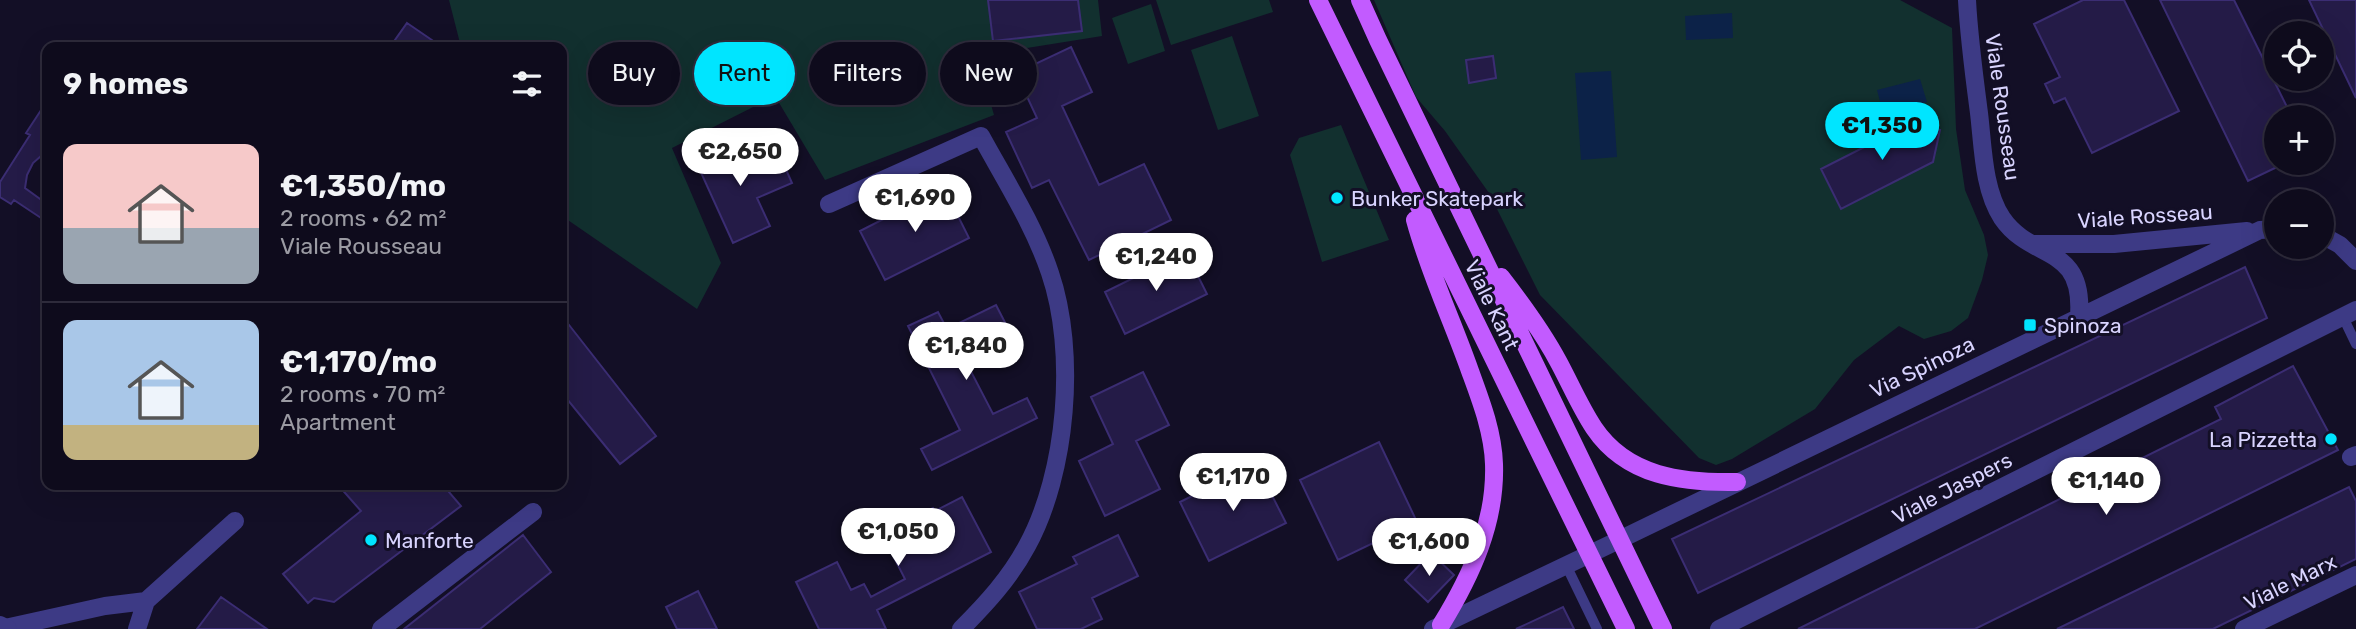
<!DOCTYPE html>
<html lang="en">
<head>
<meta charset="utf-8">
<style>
  :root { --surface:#0e0b1c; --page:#171425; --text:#f1f3f6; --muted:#9b9ba3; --line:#2e2b3b; --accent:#00e5ff }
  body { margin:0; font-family:Rubik,sans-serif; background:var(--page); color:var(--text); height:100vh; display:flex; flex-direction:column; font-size:26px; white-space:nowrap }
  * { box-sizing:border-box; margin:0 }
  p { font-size:23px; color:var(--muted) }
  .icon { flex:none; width:38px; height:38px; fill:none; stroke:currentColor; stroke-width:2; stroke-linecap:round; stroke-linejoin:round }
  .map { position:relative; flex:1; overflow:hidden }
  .details { position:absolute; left:42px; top:42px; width:525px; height:448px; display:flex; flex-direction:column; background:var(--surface); border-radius:14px; box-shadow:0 7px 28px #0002,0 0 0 2px var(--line) }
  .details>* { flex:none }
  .top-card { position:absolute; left:588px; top:42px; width:665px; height:63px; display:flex; gap:14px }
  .buttons { position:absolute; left:2264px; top:21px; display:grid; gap:14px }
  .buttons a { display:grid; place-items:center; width:70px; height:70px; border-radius:50%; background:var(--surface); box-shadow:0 7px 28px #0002,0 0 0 2px var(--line); font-size:35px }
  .price { position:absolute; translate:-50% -60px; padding:0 16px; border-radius:24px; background:#fff; color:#222; font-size:23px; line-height:46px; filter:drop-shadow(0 2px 4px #0008) }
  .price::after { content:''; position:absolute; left:50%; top:42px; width:21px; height:16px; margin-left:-10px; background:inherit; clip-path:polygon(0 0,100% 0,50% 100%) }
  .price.active { background:var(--accent); color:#111 }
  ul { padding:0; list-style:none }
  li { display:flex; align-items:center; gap:21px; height:175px; padding:0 21px }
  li+li { border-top:2px solid var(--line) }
  li span { display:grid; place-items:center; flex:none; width:196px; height:140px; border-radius:14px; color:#555 }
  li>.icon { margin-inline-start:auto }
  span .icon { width:84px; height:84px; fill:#fffc; stroke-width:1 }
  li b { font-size:30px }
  h2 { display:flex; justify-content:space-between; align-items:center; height:84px; padding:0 21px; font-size:30px }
  .chip { padding:0 24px; border-radius:32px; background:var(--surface); box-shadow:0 7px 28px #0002,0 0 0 2px var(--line); font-size:24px; line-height:63px }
  .chip.active { background:var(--accent); color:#111 }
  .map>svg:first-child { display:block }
</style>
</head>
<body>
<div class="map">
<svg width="2356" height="629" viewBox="0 0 2356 629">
  <rect width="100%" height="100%" fill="#130f26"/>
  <path fill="#12302f" d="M449,0H1098L1102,36L977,56L994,115L825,180L775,96L672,148L721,263L697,309L562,216V47H461Z
    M1156,0H1269L1273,12L1171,45Z
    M1374,0H1900L1952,28L1956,129L1965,190L1984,235L1988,255L1982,280L1968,318L1951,331L1924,339L1899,326L1854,360L1815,409L1732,459L1716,465L1699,458L1540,295L1489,193L1445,131L1416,97Z
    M1151,4L1165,51L1128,64L1112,18Z
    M1232,36L1259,116L1218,130L1191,50Z
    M1341,125L1389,240L1322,262L1290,155L1299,138Z"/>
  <path fill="#0c2248" d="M1732,13L1733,38L1686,40L1685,16Z
    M1611,71L1617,157L1581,160L1575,73Z
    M1920,79L1927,102L1883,113L1877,90Z"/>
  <path fill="#241b47" stroke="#3b2d73" stroke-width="2" d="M988,0H1078L1082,31L993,41Z
    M2083,0H2124L2179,111L2092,153L2065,98L2054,103L2045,84L2060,77L2034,24Z
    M2160,0H2234L2292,117H2277V167L2248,181Z
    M2309,0H2356V98Z
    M407,23L442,47H390Z
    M1071,47L1092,92L1062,106L1099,185L1144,164L1171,220L1089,260L1049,180L1032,188L1006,132L1037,118L1016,73Z
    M1493,56L1496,78L1469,83L1466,60Z
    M47,101V156H41L33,163L27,175L25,188L47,204V222L14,200L11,204L0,197V182L30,135L26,133Z
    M1895,119L1940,130L1933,162L1841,209L1821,169L1892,133Z
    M728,139L743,173L780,156L792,183L757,198L770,226L733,243L693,155Z
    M944,188L969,238L885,280L860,231Z
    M1186,252L1207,294L1125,334L1105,292Z
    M2245,267L2267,318L1698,593L1672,539Z
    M996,305L1012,336L965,360L993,414L1027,398L1037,418L932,470L921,449L960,430L908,326L938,312L947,329Z
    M562,316L656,436L620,464L562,393Z
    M2293,366L2338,450L1975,629H1798L2221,419L2215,407Z
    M1143,372L1169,425L1136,441L1160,489L1105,516L1079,461L1113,444L1091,397Z
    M1379,442L1417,522L1338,560L1300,480Z
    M1256,464L1286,523L1209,561L1180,502Z
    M338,485H443L461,506L334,602L314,598L308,603L283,574L361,511Z
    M2349,487L2356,501V559L2213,629H2057Z
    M962,497L991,552L877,610L886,629H819L796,582L837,562L851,590L864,584L871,597L905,579L882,534L933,508L935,511Z
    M523,535L551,572L480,629H404Z
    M1118,535L1138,576L1092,598L1102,619L1081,629H1037L1019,592L1077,564L1073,557Z
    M1431,553L1454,575L1428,602L1405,580Z
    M698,591L717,629H677L666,607Z
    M221,597L267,629H197Z
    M1563,607L1574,629H1516Z"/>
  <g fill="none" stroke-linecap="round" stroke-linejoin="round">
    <path stroke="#3d3a85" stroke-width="10" d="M2343,317L2356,344
      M1566,565L1597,629"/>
    <path stroke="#3d3a85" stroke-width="18" d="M1967,0C1969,38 1974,75 1979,113C1983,146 1983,189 2002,218C2032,262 2084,243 2079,316
      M829,204L981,136C1005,180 1034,225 1050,273C1077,352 1067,473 1027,546C1010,578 986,604 961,629
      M2322,235L2340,245L2356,261
      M2034,244H2114L2247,231
      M2351,457L2356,455
      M1619,540L2260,230L2277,229
      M5,628L105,606L146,601
      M137,629L146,601L235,521
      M381,629L533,512
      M1719,629L2356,310
      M2244,629L2356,575"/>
    <path stroke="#3d3a85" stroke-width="18" d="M0,625L8,629
      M1433,629L1619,540"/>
    <path stroke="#c25bff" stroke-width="18" d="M1318,0L1626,629
      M1360,0L1378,40L1663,629
      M1415,220C1429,272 1452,320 1470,371C1481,401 1493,432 1494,464C1496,523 1471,576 1441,625
      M1501,277C1522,304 1542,331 1558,361C1570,383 1580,407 1594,428C1627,477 1683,483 1737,482"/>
  </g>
  <g fill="#00e5ff" stroke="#130f26" stroke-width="2.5">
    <circle cx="1337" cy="198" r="7"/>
    <rect x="2023" y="318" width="14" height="14" rx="3.5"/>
    <circle cx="2331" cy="439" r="7"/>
    <circle cx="371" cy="540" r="7"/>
  </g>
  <g text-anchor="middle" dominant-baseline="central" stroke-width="6" stroke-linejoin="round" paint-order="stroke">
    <g font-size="21" fill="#d9d4ff" stroke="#130f26">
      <text transform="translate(2003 107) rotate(82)">Viale Rousseau</text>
      <text transform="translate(2145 216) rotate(-4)">Viale Rosseau</text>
      <text transform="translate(1492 305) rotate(64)">Viale Kant</text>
      <text transform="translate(1922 367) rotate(-26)">Via Spinoza</text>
      <text transform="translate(1952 488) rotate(-27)">Viale Jaspers</text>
      <text transform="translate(2290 582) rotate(-26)">Viale Marx</text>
    </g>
    <g font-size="21" fill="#d9d4ff" stroke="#130f26" text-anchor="start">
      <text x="1351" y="198">Bunker Skatepark</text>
      <text x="2044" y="325">Spinoza</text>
      <text x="2317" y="439" text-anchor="end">La Pizzetta</text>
      <text x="385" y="540">Manforte</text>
    </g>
  </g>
</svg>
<div class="buttons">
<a><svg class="icon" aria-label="locate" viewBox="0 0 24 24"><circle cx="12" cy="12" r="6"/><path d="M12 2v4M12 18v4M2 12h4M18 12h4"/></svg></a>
<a>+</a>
<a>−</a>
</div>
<b class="price active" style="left:1882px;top:162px">€1,350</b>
<b class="price" style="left:740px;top:188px">€2,650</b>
<b class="price" style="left:915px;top:234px">€1,690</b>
<b class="price" style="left:1156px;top:293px">€1,240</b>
<b class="price" style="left:966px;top:382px">€1,840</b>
<b class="price" style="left:1233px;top:513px">€1,170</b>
<b class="price" style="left:2106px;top:517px">€1,140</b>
<b class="price" style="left:898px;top:568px">€1,050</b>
<b class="price" style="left:1429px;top:578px">€1,600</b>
<div class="top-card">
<a class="chip">Buy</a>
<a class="chip active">Rent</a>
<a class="chip">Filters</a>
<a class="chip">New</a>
</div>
<section class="details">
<h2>9 homes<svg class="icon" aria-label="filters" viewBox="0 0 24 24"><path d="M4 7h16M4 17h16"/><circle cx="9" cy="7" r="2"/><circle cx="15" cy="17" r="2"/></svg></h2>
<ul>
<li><span style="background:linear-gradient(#f6c9c9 60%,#9aa5b1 0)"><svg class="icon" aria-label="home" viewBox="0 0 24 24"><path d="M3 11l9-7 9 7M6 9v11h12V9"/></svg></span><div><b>€1,350/mo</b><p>2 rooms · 62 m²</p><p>Viale Rousseau</p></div></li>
<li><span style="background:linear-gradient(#a9c7e8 75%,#c2b280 0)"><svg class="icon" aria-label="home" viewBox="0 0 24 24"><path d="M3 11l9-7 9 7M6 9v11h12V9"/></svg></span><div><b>€1,170/mo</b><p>2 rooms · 70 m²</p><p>Apartment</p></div></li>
</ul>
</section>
</div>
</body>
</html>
